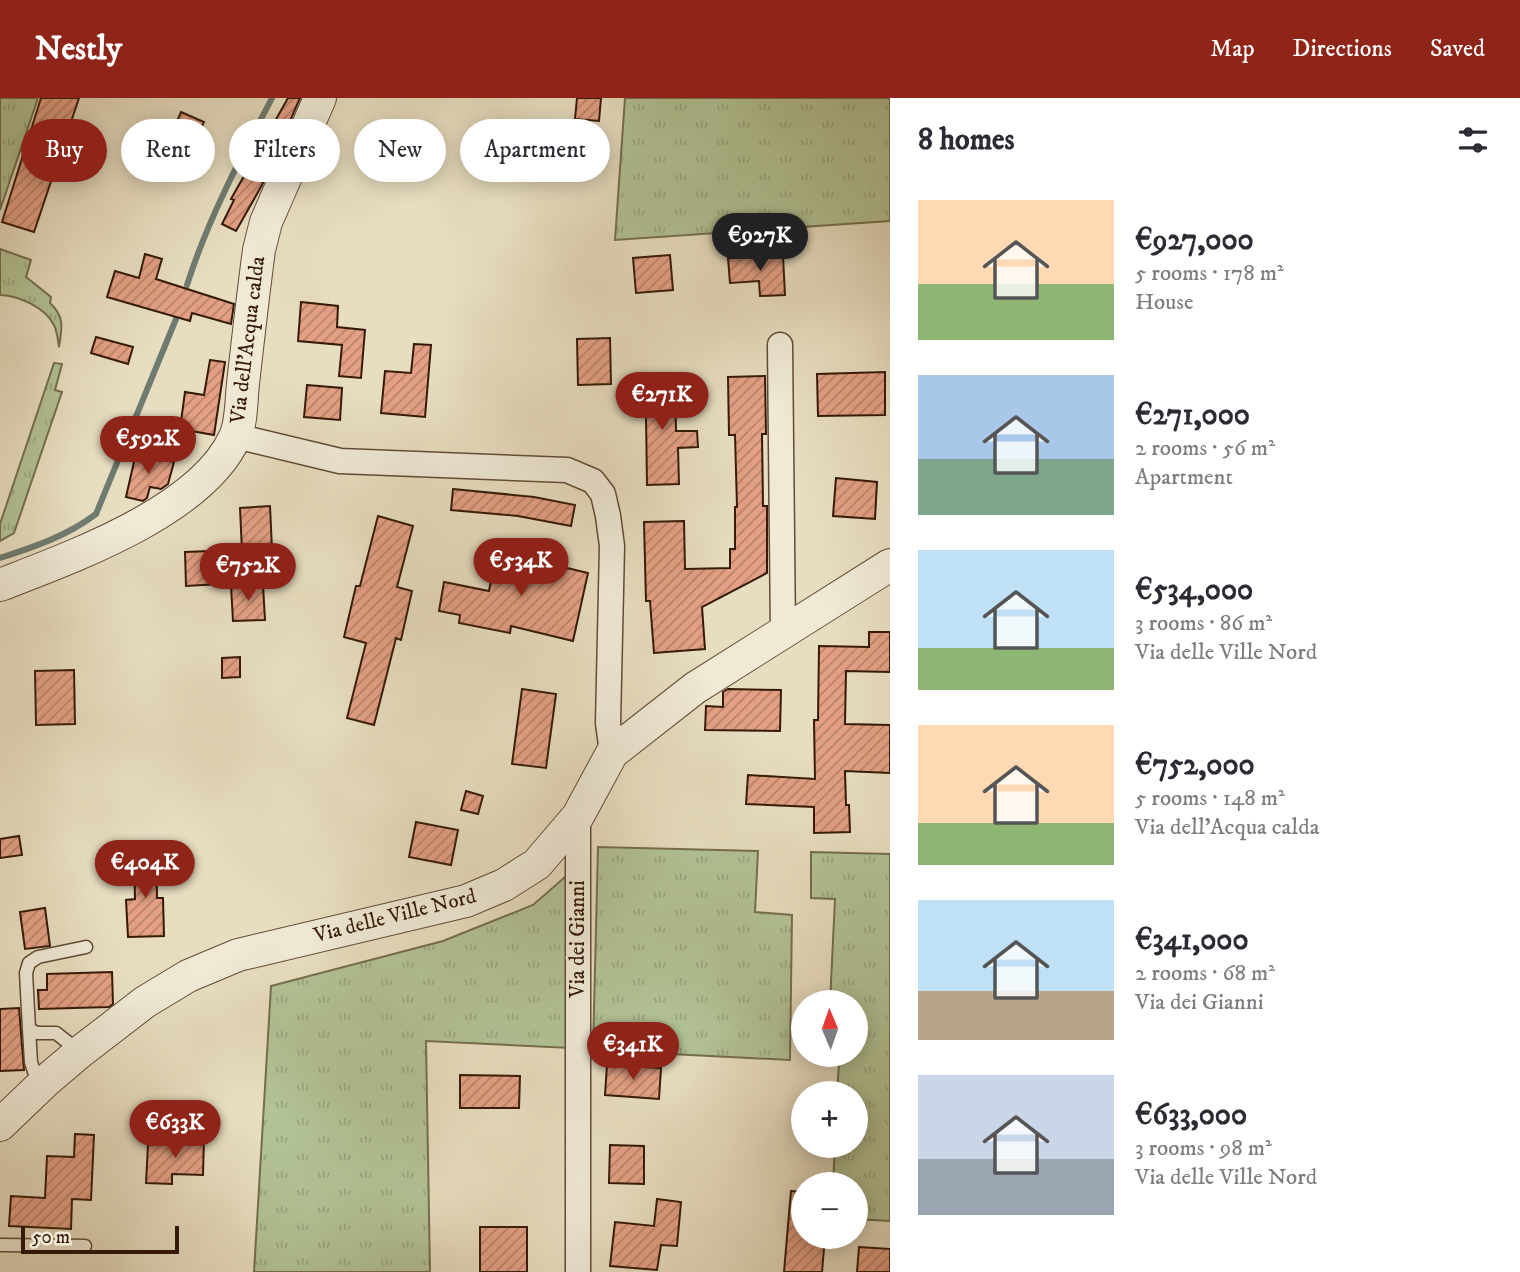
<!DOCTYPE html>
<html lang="en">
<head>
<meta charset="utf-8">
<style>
  :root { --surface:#fff; --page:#f2f2f3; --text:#2b2b33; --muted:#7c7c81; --accent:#8f2418 }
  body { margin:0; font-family:"IM FELL DW Pica",serif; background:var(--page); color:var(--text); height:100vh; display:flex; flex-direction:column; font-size:26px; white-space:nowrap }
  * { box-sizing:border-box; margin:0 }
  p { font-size:23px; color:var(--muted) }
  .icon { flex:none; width:38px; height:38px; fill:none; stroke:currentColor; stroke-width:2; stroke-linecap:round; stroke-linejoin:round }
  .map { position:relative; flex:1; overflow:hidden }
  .panel { display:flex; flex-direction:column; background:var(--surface); width:630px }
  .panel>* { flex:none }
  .banner { position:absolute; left:21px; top:21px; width:665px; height:63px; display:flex; gap:14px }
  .needle { width:46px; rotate:358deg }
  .buttons { position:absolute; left:791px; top:892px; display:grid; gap:14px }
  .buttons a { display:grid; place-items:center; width:77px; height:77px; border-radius:50%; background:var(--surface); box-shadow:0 4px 18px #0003; font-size:35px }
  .scale { position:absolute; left:21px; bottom:18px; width:158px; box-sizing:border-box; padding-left:7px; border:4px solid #361a07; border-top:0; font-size:19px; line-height:24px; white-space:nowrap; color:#361a07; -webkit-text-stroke:5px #efe9d6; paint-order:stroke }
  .price { position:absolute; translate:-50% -60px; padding:0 16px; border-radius:24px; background:var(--accent); color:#fff; font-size:23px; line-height:46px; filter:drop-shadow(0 2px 4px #0008) }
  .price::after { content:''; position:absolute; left:50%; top:42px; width:21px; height:16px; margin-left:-10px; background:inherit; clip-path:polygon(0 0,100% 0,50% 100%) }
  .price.selected { background:#222; color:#fff }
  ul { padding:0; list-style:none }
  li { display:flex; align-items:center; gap:21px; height:175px; padding:0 28px }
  li span { display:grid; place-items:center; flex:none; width:196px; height:140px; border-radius:0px; color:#555 }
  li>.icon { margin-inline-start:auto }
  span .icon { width:84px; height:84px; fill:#fffc; stroke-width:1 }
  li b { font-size:30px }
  h2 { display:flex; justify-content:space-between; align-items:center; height:84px; padding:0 28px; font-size:30px }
  .pill { padding:0 24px; border-radius:32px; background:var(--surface); box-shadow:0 4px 18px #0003; font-size:24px; line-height:63px }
  .pill.selected { background:var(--accent); color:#fff }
  header { display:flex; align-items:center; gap:42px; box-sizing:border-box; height:98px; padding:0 35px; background:var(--accent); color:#fff }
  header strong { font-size:33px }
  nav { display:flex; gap:38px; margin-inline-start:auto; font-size:24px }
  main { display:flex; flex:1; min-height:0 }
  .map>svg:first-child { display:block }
</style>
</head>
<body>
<header>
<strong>Nestly</strong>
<nav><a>Map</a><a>Directions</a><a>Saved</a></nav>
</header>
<main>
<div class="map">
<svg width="890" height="1174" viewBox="0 0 890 1174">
  <defs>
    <pattern id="grass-tufts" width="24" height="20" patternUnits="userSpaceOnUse" patternTransform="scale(1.75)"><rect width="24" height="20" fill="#b2c295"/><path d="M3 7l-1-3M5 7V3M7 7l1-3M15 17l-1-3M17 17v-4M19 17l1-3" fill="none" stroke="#9aa67f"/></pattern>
    <pattern id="building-hatch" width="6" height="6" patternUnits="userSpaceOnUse" patternTransform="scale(1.75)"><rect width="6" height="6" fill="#e3a084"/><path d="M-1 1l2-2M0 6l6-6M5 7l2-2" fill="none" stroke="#b9826a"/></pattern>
  </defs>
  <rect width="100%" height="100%" fill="#e7ddc0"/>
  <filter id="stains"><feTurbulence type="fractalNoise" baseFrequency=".00286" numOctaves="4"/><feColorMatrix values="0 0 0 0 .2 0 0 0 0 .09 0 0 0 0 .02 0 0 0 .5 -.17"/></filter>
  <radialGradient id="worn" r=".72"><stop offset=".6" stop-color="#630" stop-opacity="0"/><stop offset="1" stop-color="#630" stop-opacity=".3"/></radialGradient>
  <path fill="url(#grass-tufts)" stroke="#746e4e" stroke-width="2" d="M0,0H38L0,112Z
    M625,0H890V123L615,142Z
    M0,151L31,162L26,179L51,199L50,205C65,219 62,229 59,249C58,242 57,233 54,227C45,209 19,198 0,197Z
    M54,265L62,266L55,292L62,294L14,435L0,443V426Z
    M598,749L758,753L755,814L792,817L790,962L593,952Z
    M811,754L890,756V1123L856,1121V1087H833L835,1048H856V996H837L839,965L826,964L827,957H856V905H830L835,801L811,800Z
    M572,773L570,950L426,943L430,1174H254L271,888L443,843L533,807Z"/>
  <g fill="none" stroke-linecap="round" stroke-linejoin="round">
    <path stroke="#707b70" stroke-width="6" d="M187,187C208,121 240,61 272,0
      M0,460C34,449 67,438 96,416L176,221"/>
  </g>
  <path fill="url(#building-hatch)" stroke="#361a07" stroke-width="2" d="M41,0H79L34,134L2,124Z
    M288,0H300L262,87L236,133L222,126L234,102L231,101Z
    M577,0H601L599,23L575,21Z
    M181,14L204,24L197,39L174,30Z
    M145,156L162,161L156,181L234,206L231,226L192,215L190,223L107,199L115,173L139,180Z
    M670,157L673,192L636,195L633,160Z
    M783,158L785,197L760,198L759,183L730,185L728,160Z
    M301,204L338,208L337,229L365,232L361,280L339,278L342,247L298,243Z
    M96,239L133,249L128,266L91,255Z
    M610,240L611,286L578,287L577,241Z
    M414,246L431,247L425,319L381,315L385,273L411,275Z
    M210,262L225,264L214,337L180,331L185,294L204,297Z
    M885,274V317L818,318L817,276Z
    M765,278L766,336H762L763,408H767V475L702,509L705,551L654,555L650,503H646L644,424L684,423L685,471L730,470V451H735V409H737L735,337H729L728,279Z
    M675,284L676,333H697L698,349L678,350L679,386L647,387L646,319H637V285Z
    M307,287L342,290L340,322L304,319Z
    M136,355L174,364L168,386L161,391L150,389L147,400L143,403L126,399Z
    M836,380L877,384L875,421L833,418Z
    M453,391L534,399L575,407L571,428L518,418L451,412Z
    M270,408L272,451L242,453L240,410Z
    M378,418L413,428L397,489L412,493L401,542L396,540L374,627L347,620L366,545L344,539L356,488H360Z
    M236,452L237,485L186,488L185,454Z
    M497,453L588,475L573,543L511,528L510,535L459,525L460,517L439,513L444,484L489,493Z
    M263,487L265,522L233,523L231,488Z
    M869,534H890V574L846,573L845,626L890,627V675L845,673L846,707H849L850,734L814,735V709L746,706L748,677L815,681L814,622H818L819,548L869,549Z
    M240,559V579L222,580V560Z
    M74,572L75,626L36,627L35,573Z
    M522,591L556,596L546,670L512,666Z
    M728,591L781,592L780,633L705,632L706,608L723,609V594Z
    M466,693L483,698L478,716L461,712Z
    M416,724L458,732L451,767L409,759Z
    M19,738L22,757L0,760V741Z
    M156,755L157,800H163L164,838L128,839L126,802L135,801L134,756Z
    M45,810L50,848L25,851L20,814Z
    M112,874L113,906L109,909L39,911L38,892H47V876Z
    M19,910L24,972L0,973V911Z
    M607,967L661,970L659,1001L605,997Z
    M460,977L520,978L519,1010H460Z
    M75,1036L94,1037L91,1102L72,1101L71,1131L9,1128L11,1098L45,1100L47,1058L74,1059Z
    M174,1038L204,1039L203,1077L172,1076V1086L146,1085L148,1046L174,1047Z
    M610,1047L644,1048V1086L609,1085Z
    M791,1093L803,1094V1139H825L822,1174H784Z
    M657,1101L681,1104L677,1148L661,1147L657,1172L610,1168L615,1124L654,1128Z
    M480,1129H527V1174H480Z
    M859,1149L890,1151V1174H857Z"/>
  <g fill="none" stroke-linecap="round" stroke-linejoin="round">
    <defs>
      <path id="service" d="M29,931L31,964L39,989
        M80,954L56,935H37L29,931L26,875L29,865L38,859L86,849
        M0,1147L85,1148"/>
      <path id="minor" d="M780,247L783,536
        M236,338L340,363L567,372L593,383L603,396L608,418L612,448L608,625L612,655
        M578,1174V718"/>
      <path id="tertiary" d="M0,487C72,459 202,413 235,339C242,324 241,302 243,286C248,241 253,197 259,152L266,124L320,0
        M0,1027L47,982L80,954L145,904L188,878L238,857L466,803L504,787L537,766L578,718L612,655L695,590L890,467"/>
    </defs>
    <use href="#service" stroke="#624b35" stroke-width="15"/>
    <use href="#minor" stroke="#624b35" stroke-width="27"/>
    <use href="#tertiary" stroke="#624b35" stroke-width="34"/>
    <use href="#service" stroke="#efe9d6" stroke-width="12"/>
    <use href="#minor" stroke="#efe9d6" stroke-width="24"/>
    <use href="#tertiary" stroke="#efe9d6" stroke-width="32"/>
  </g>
  <g text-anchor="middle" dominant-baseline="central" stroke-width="5" stroke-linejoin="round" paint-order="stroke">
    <g font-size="21" fill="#361a07" stroke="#efe9d6">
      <text transform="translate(248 242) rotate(-83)">Via dell'Acqua calda</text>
      <text transform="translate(395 818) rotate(-14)">Via delle Ville Nord</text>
      <text transform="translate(578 841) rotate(-90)">Via dei Gianni</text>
    </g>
  </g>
  <rect width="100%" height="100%" filter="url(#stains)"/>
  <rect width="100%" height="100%" fill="url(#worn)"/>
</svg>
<div class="buttons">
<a><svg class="needle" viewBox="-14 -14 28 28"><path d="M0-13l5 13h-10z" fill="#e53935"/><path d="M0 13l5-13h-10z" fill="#7c7c81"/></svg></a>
<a>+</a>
<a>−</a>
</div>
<div class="scale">50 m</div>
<b class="price selected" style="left:760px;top:175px">€927K</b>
<b class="price" style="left:662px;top:334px">€271K</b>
<b class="price" style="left:148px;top:378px">€592K</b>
<b class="price" style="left:521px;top:500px">€534K</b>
<b class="price" style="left:248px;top:505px">€752K</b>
<b class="price" style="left:145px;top:802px">€404K</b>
<b class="price" style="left:633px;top:984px">€341K</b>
<b class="price" style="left:175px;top:1062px">€633K</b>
<div class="banner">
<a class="pill selected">Buy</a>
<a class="pill">Rent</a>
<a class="pill">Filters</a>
<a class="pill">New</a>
<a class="pill">Apartment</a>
</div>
</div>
<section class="panel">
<h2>8 homes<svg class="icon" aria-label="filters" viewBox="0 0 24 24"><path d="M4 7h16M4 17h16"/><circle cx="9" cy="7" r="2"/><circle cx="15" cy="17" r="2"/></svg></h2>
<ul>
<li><span style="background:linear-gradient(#ffd9b3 60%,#8fb573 0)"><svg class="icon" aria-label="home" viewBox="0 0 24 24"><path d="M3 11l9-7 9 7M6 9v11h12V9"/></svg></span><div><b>€927,000</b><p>5 rooms · 178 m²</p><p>House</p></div></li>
<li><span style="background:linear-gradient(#a9c7e8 60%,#7fa58c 0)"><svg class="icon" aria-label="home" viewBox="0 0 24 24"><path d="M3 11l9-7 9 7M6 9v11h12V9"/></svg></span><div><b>€271,000</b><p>2 rooms · 56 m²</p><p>Apartment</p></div></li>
<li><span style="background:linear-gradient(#bfe0f5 70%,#8fb573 0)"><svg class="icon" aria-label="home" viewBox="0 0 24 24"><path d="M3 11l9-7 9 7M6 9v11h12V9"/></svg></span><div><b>€534,000</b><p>3 rooms · 86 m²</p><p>Via delle Ville Nord</p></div></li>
<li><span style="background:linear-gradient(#ffd9b3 70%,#8fb573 0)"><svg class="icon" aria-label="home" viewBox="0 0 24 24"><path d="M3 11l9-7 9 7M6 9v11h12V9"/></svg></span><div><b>€752,000</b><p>5 rooms · 148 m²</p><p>Via dell'Acqua calda</p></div></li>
<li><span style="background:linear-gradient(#bfe0f5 65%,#b9a48a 0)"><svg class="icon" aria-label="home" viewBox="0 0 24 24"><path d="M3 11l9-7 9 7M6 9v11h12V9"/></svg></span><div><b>€341,000</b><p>2 rooms · 68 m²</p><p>Via dei Gianni</p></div></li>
<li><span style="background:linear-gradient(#c9d6e8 60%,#9aa5b1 0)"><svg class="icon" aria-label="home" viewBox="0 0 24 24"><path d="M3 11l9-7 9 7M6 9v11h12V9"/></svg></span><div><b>€633,000</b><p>3 rooms · 98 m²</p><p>Via delle Ville Nord</p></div></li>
</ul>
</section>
</main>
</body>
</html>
